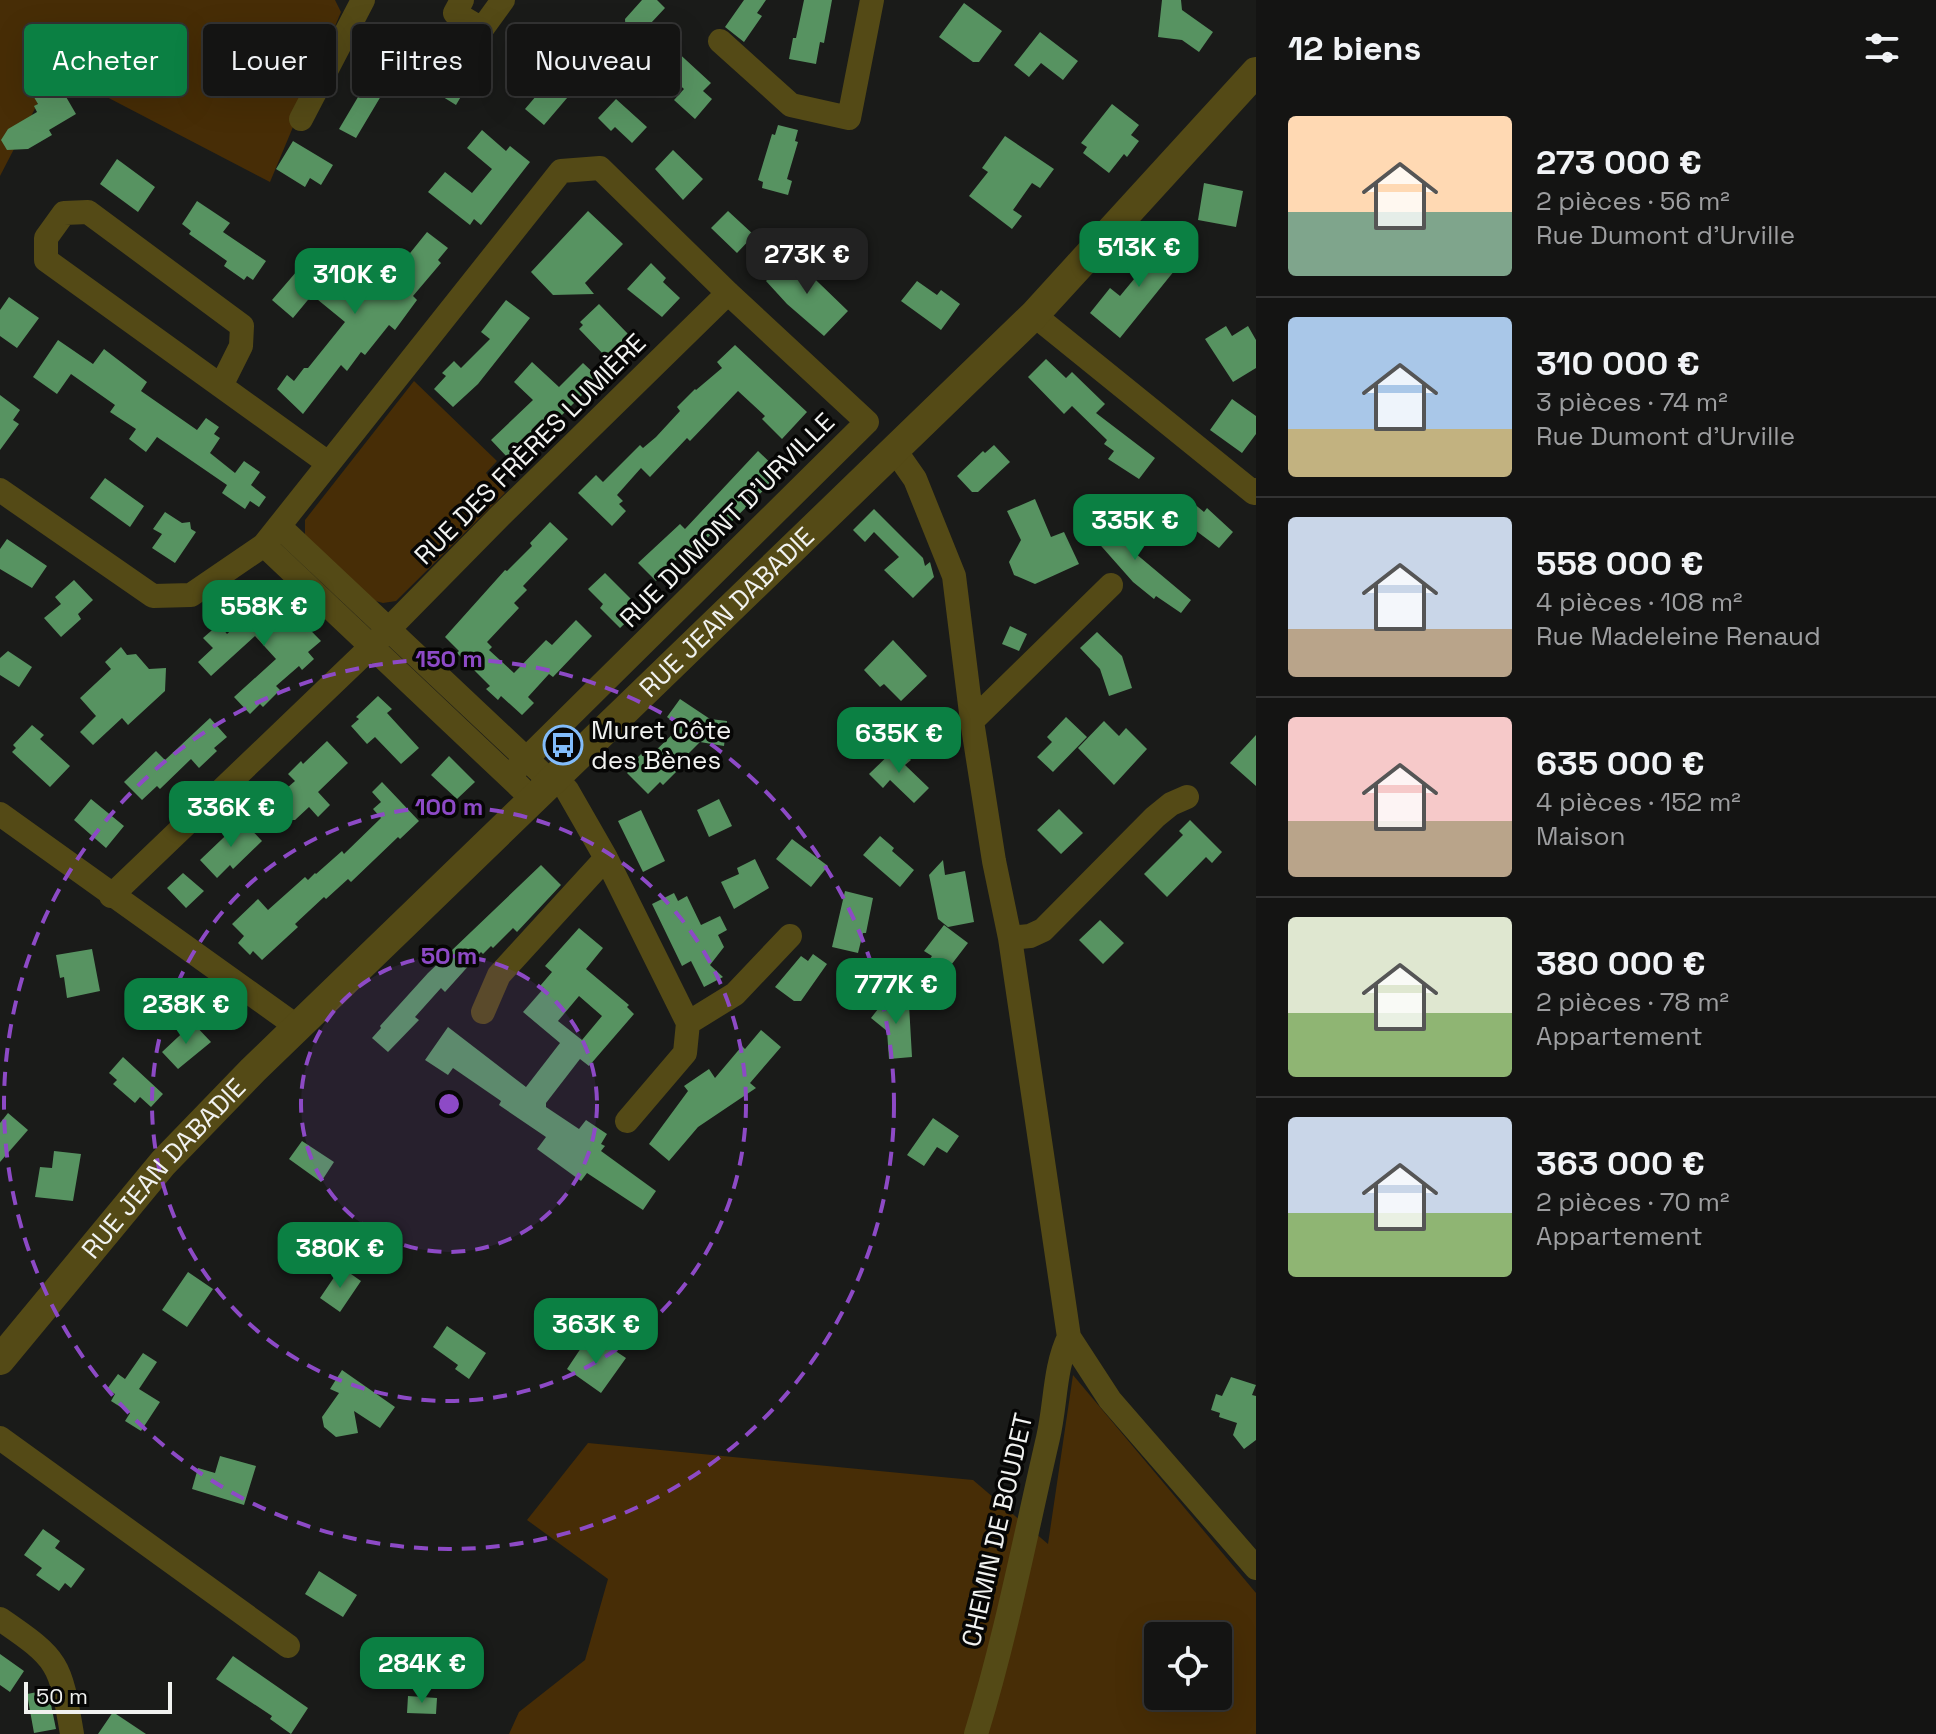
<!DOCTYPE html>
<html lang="fr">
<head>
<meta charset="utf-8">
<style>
  :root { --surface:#141413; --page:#212121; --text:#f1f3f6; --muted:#9d9ea0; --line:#333; --accent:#0b8043 }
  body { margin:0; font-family:"Space Grotesk",sans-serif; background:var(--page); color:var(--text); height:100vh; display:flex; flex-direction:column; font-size:30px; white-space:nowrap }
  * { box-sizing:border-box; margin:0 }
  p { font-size:26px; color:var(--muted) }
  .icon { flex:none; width:44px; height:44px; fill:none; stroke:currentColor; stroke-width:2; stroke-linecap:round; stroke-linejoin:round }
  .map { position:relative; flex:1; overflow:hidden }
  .side { display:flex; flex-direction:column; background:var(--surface); width:680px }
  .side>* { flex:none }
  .banner { position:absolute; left:24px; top:24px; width:760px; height:72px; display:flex; gap:16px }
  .fabs { position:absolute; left:1144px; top:1622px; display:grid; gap:16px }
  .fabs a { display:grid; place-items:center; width:88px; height:88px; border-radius:8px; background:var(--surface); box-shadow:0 8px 32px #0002,0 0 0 2px var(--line); font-size:40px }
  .scale { position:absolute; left:24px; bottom:20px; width:148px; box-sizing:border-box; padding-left:8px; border:4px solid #f1f2f0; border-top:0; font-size:22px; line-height:28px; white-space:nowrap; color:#f1f2f0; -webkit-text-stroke:6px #060605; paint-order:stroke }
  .price { position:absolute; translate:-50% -68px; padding:0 18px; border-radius:16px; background:var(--accent); color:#fff; font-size:26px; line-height:52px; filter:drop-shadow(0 2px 4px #0008) }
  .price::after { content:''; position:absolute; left:50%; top:48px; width:24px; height:18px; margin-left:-12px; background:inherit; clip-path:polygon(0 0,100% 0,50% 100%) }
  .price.active { background:#222; color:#fff }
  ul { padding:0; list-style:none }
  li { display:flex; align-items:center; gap:24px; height:200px; padding:0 32px }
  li+li { border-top:2px solid var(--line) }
  li span { display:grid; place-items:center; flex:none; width:224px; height:160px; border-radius:8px; color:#555 }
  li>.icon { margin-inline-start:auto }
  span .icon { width:96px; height:96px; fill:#fffc; stroke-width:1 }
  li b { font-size:34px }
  h2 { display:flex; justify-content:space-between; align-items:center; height:96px; padding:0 32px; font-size:34px }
  .tag { padding:0 28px; border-radius:8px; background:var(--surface); box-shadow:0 8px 32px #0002,0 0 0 2px var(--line); font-size:28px; line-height:72px }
  .tag.active { background:var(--accent); color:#fff }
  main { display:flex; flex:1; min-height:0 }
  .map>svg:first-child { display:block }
</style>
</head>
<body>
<main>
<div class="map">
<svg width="1256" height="1734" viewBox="0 0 1256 1734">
  <rect width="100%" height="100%" fill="#1a1b19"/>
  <path fill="#472d06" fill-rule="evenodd" d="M0,0H335L341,12L270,182L55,70L0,176Z
    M414,381L497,461L486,473L505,493L396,601L383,603L368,599L305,536V520Z
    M1073,1375L1256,1593V1734H509L519,1712L585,1660L608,1579L527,1520L588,1443L973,1480L1048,1544ZM1158,1636H1218V1696H1158Z"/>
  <path fill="#579361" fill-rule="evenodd" d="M642,0H657L665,8L651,23L676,45L673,48L711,83L703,91L712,99L695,119L674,100L684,89L626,35L625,19Z
    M744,0H766L757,13L762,16L744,42L725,27Z
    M804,0H832L824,43L820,42L816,64L789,59L793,38H796Z
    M1162,0H1181L1182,10L1213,32L1199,52L1182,40L1158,37Z
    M964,3L1002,31L979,62H973L939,37Z
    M1040,32L1078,61L1063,80L1041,63L1029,77L1014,65Z
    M467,40L488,51L456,105L435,92Z
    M385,41L406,54L356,138L339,129L358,97L354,93Z
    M48,74L55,85L58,83L76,114L49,130L52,135L28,149L7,150L1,140L8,129L37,112L34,106L38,104L28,87Z
    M554,75L573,91L544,125L525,109Z
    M616,99L647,127L632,143L615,127L611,131L598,118Z
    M1112,104L1139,125L1131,135L1139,141L1127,157L1124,154L1109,173L1083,153L1087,147L1081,143Z
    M778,125L798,130L795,141L798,142L787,179L792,181L788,195L762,188L763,182L758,180L772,134L775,135Z
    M482,130L506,151L510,146L530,162L481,225L474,219L470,225L428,192L445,172L472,193L492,169L467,148Z
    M1005,136L1054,169L1040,188L1032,183L1013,210L1022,216L1012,229L969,196L988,172L982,168Z
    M293,141L333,165L321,185L310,178L305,187L276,169Z
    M673,150L703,179L683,200L655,169Z
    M117,159L155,187L138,212L100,184Z
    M1204,183L1243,191L1236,227L1198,220Z
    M197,201L230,223L223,232L266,261L253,280L247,276L244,280L224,266L227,261L189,234L191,231L182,224Z
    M588,211L623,244L585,283L594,294L553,295L531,272Z
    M728,211L754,235L737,253L711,228Z
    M427,232L448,248L438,260L441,263L413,296L417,300L395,330L389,325L365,355L361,352L347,371L341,365L303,414L277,389L287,375L294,381L304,368H308L345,322L312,295L293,318L272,300L303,264L338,294L342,289L359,302L383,273L390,278Z
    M1165,234L1182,247L1176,255L1183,260L1120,338L1090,313L1110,288L1120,296L1149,261L1145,258Z
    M791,256L848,311L824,336L787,304L766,281Z
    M651,263L666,278L663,282L680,298L662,317L627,289Z
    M917,281L937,295L941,290L960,304L941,330L901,301Z
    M9,297L39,318L17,348L0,336V310Z
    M506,300L530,318L478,384L453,407L434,389L446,376L442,373L454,361L461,368L490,339L481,332Z
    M599,304L629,335L606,357L579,329L583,325L580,322Z
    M1226,326L1232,336L1248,326L1256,340V368L1233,382L1205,339Z
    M58,340L93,364L104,349L147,382L141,391L197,430L206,418L219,427L214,434L220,438L210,453L235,473L244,461L260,472L251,485L266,497L259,507L250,501L245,509L222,493L227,485L157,437L146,452L129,439L136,429L110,412L115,405L71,374L57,394L33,377Z
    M735,345L807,412L782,439L762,419L765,416L738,391L690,441L687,438L650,477L641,468L617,495L623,501L619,504L626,511L612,526L578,493L596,475L603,482L640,445L643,448L656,437L680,411L677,407L695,389L696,390L722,368L717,362Z
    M1046,359L1066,378L1072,372L1105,404L1096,413L1155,458L1139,479L1108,459L1114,451L1104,444L1107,440L1072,406L1064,414L1028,377Z
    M532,362L559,387L583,363L599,378L596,381L602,387L589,400L583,394L537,440L532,435L508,458L491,440L533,400L514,382Z
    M0,395L20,410L13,420L19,424L0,450Z
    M1232,399L1256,416V434L1242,453L1210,430Z
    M994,445L1010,462L978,492H972L957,476L983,451L985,453Z
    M758,451L781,473L721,532L717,528L694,552L688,547L656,581L638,563L680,524L685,529Z
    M105,478L144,506L130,527L90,498Z
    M1178,496L1189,505L1192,502L1204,512L1207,508L1233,532L1219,548L1195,530L1188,539L1162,516Z
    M1035,499L1051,537L1064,532L1079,564L1035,584L1014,575L1009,562L1021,540L1007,511Z
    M874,509L923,558L925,566L930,562L934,577L913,598L884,570L899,557L874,532L865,542L853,530Z
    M1108,511L1136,541L1129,548L1191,600L1181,613L1156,596L1154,599L1133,582L1087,530Z
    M165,512L182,523L190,522L191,529L196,532L175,563L152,548L162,534L153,529Z
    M550,522L568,539L523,586L527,590L514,603L519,608L487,642L492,647L489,650L514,673L546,640L552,645L576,620L592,636L553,677L549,674L528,697L534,703L522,715L501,696L498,700L486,689L490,686L457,653L459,651L445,637L505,570L507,571L532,546L530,543Z
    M7,539L47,566L32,588L0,569V549Z
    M605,573L634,602L628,608L634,615L620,628L600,608L603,604L588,589Z
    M74,580L93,600L78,614L81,619L61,637L44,618L61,604L55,597Z
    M273,592L321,641L308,652L314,659L302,670L299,666L276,686L280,690L263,707L260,704L250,714L234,697L276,659L255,636L211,676L198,662L213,648L203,638L219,624L227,634Z
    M1010,626L1027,634L1019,651L1002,644Z
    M1097,632L1122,656L1132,688L1109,696L1100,669L1080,648Z
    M893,640L927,676L901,701L884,684L880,687L864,670Z
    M121,647L127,655L136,654L149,669L166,668L165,691L128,725L122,718L93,745L80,732L96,716L80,698L111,669L105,662Z
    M8,651L32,667L19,687L0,675V658Z
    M378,696L392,709L387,713L419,748L401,764L375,737L367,744L351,726L359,719L356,717Z
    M680,699L710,719L727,721L724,746L700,742L674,768L677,771L663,785L660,782L648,794L627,773L634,766L631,764L645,750L651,755L680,727L667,717Z
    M1066,717L1087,737L1053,772L1037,757L1052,742L1047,737Z
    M210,718L227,737L214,748L217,751L199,768L191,759L160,789L157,786L142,800L124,782L156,751L165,760Z
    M1104,721L1119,736L1126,728L1147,749L1114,785L1078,748Z
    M32,725L44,735L40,739L70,766L50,787L12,752L16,748L13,745Z
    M1256,735V786L1230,763Z
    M327,741L348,763L318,792L330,805L318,817L309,807L295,820H289L271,802L295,781L288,774L301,761L303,764Z
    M898,746L911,760L905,765L929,788L914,803L890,780L883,788L869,774Z
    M449,756L475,782L457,799L431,775Z
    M382,782L419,821L400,839L398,837L351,882L348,879L326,899L324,897L295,924L298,927L262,960L253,951L250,955L238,943L244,936L232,924L258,899L268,910L305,877L308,880L315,873L316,874L342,851L344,854L381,818L373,809L381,802L372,792Z
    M91,799L124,826L106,848L74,820Z
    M719,799L732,826L709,837L697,810Z
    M1059,809L1083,833L1061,854L1037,830Z
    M641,810L665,861L643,872L618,821Z
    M242,820L262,841L233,869L230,865L217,878L200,860Z
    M1190,820L1222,852L1212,863L1206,857L1167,897L1144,874L1183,835L1179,831Z
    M880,836L894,848L892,851L914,870L900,887L863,855Z
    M792,839L828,866L811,887L776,859Z
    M755,859L769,888L734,909L721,882L739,874L737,868Z
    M943,860L945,875L965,871L974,922L948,927L938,919L929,875Z
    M541,865L561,885L517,932L513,928L493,948L491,946L483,954L481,952L445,992L441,988L415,1017L419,1020L388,1052L372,1038L381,1028L380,1026L428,973Z
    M183,873L204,891L186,908L167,888Z
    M845,891L873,898L866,933H863L858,953L832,947Z
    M674,893L678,901L687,896L701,925L720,916L727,930L718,935L724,947L710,965L723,977L704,987L691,961L682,966L652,904Z
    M1100,920L1124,943L1103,964L1079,940Z
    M944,925L968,943L925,999L909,987L932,956L924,951Z
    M579,928L603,948L586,969L629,1005L627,1007L634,1014L589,1066L580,1059L546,1103V1107L579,1129L586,1120L607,1134L601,1144L605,1146L601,1151L656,1191L643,1210L587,1173L581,1181L537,1149L546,1137L499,1105L501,1101L453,1068L448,1075L425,1060L448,1027L526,1087L560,1043L523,1012L544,988L540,986L552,972L545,966ZM579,996L602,1016L582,1040L558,1021Z
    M92,949L100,991L67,998L64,977L60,978L56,955Z
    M813,954L827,964L801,1001H794L775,987L801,956L808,961Z
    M908,987L912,1057L889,1059L887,1031L871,1018L885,1000L889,996L897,1002Z
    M193,1023L211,1042L178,1069L162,1052Z
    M761,1030L781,1047L750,1083L756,1088L698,1127L669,1161L649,1144L688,1091L684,1086L709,1069L715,1078L742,1046L745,1049Z
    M123,1057L163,1094L151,1107L140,1097L135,1103L113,1084L117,1080L109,1073Z
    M8,1113L28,1130L0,1162V1123Z
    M933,1118L959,1136L947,1153L937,1147L924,1166L907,1155Z
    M302,1141L334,1162L321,1182L289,1159Z
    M54,1151L81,1154L73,1201L35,1197L40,1167L52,1168Z
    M341,1267L361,1281L340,1312L320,1298Z
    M188,1272L213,1289L187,1327L162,1310Z
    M447,1326L486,1353L469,1379L455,1369L458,1365L433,1347Z
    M585,1342L599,1352L605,1344L626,1358L601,1393L567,1369Z
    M143,1353L157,1362L139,1389L160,1402L141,1431L125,1421L130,1413L111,1401L115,1394L107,1389L118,1374L125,1379Z
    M342,1370L395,1407L380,1428L354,1411L358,1433L336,1437L324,1427L322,1417L339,1393L330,1389Z
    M1231,1377L1256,1385L1252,1395L1256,1396V1440L1244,1449L1233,1435L1237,1423L1219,1417L1220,1413L1211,1410L1216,1394L1222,1396Z
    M220,1456L256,1466L244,1505L192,1489L198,1468L215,1473Z
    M43,1529L60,1541L55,1548L85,1569L71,1588L65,1583L59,1591L36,1575L42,1568L24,1555Z
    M319,1571L357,1595L343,1617L305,1594Z
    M0,1654L24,1671L10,1692L0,1685Z
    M233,1656L308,1708L291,1734L270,1719L272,1716L216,1679Z
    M48,1690L56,1729L34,1733L27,1694Z
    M408,1696L437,1698L436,1714L407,1713Z
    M113,1712L146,1734H98Z"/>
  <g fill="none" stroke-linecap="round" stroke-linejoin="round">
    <path stroke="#544a16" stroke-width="24" d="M462,0L455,13L482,29L503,0
      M720,41L791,105L849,118L872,0
      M301,119L363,0
      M1034,315L1254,493L1256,490
      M221,386L241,346L242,326L88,212L64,213L46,238V260L328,463
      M894,449L915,479L954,576L972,721L994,861L1010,938L1069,1337L1110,1400L1256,1568
      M0,490L153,596L191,595L264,545L561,171L600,168L728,293L867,422L509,776
      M279,526L551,782
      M264,545L521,788
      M972,721L1111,585
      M556,778L567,790L606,858L688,1023L685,1053L627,1121
      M0,814L299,1028
      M111,896L373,645L499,517L728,293
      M1010,938L1030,936L1043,930L1155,817L1171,804L1187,797
      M483,1012L499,975L606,858
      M688,1023L735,994L790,936
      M0,1438L288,1646
      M0,1619C60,1660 60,1663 72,1734
      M976,1734C1006,1637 1025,1537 1048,1438C1056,1404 1054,1368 1069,1337"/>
    <path stroke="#544a16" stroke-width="30" id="s1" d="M0,1360L163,1163L253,1070L1034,315L1256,72"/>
  </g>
  <circle cx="449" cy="1104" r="148" fill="#8d4ac6" fill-opacity=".12"/>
  <g fill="none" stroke="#8d4ac6" stroke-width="4" stroke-dasharray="14 10">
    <circle cx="449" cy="1104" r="148"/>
    <circle cx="449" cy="1104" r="297"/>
    <circle cx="449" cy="1104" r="445"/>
  </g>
  <defs>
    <symbol id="bus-ring" viewBox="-11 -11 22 22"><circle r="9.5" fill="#060605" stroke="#82bcfa" stroke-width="1.5"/><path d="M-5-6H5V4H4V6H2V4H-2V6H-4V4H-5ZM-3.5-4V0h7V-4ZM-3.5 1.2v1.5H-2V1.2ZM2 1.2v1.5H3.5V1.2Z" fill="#82bcfa"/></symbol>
  </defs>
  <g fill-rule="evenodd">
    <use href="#bus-ring" x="541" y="723" width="44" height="44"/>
  </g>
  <g text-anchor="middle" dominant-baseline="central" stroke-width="7" stroke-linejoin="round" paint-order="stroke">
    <g font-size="26" fill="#f1f2f0" stroke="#060605">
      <text transform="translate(530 449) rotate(-45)">RUE DES FRÈRES LUMIÈRE</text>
      <text transform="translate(727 520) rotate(-45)">RUE DUMONT D'URVILLE</text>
      <text stroke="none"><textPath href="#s1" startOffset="1044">RUE JEAN DABADIE</textPath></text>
      <text stroke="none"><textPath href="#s1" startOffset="252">RUE JEAN DABADIE</textPath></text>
      <text transform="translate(997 1530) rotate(-77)">CHEMIN DE BOUDET</text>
    </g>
    <g font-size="26" fill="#f1f2f0" stroke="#060605" text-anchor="start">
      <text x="591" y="730">Muret Côte<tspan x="591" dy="30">des Bènes</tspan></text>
    </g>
  </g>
  <circle cx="449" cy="1104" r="12" fill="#8d4ac6" stroke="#060605" stroke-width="4"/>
  <g font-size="24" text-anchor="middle" font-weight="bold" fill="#8d4ac6" stroke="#060605" stroke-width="7" stroke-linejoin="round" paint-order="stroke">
    <text x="449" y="667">150 m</text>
    <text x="449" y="815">100 m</text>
    <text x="449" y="964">50 m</text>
  </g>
</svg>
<div class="fabs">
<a><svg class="icon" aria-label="locate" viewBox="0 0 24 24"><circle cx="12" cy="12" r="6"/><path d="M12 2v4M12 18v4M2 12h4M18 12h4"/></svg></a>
</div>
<div class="scale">50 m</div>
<b class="price" style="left:1139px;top:289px">513K €</b>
<b class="price active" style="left:807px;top:296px">273K €</b>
<b class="price" style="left:355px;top:316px">310K €</b>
<b class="price" style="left:1135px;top:562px">335K €</b>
<b class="price" style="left:264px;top:648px">558K €</b>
<b class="price" style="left:899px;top:775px">635K €</b>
<b class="price" style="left:231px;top:849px">336K €</b>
<b class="price" style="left:896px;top:1026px">777K €</b>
<b class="price" style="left:186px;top:1046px">238K €</b>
<b class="price" style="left:340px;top:1290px">380K €</b>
<b class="price" style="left:596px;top:1366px">363K €</b>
<b class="price" style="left:422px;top:1705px">284K €</b>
<div class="banner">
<a class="tag active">Acheter</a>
<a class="tag">Louer</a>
<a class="tag">Filtres</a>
<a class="tag">Nouveau</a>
</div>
</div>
<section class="side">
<h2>12 biens<svg class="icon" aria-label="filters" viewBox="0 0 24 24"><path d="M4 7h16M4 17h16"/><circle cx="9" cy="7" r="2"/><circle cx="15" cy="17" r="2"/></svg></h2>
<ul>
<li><span style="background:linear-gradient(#ffd9b3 60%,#7fa58c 0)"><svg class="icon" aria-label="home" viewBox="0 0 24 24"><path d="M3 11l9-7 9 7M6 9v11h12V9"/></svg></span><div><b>273 000 €</b><p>2 pièces · 56 m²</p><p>Rue Dumont d'Urville</p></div></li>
<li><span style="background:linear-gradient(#a9c7e8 70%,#c2b280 0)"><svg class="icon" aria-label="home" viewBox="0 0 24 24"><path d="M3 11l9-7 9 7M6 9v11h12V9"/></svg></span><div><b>310 000 €</b><p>3 pièces · 74 m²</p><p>Rue Dumont d'Urville</p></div></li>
<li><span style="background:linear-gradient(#c9d6e8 70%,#b9a48a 0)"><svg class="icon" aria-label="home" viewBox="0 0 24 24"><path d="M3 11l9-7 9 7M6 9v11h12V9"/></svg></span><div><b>558 000 €</b><p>4 pièces · 108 m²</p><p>Rue Madeleine Renaud</p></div></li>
<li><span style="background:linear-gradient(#f6c9c9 65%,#b9a48a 0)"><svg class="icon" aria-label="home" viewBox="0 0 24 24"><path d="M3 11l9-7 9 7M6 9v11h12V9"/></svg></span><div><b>635 000 €</b><p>4 pièces · 152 m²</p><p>Maison</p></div></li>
<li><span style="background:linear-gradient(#dfe7d0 60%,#8fb573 0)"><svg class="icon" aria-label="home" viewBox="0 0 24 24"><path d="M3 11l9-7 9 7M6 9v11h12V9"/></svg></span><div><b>380 000 €</b><p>2 pièces · 78 m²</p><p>Appartement</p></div></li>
<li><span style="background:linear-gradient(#c9d6e8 60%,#8fb573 0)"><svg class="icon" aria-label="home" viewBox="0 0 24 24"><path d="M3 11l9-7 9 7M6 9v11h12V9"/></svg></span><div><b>363 000 €</b><p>2 pièces · 70 m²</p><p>Appartement</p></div></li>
</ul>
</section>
</main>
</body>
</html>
